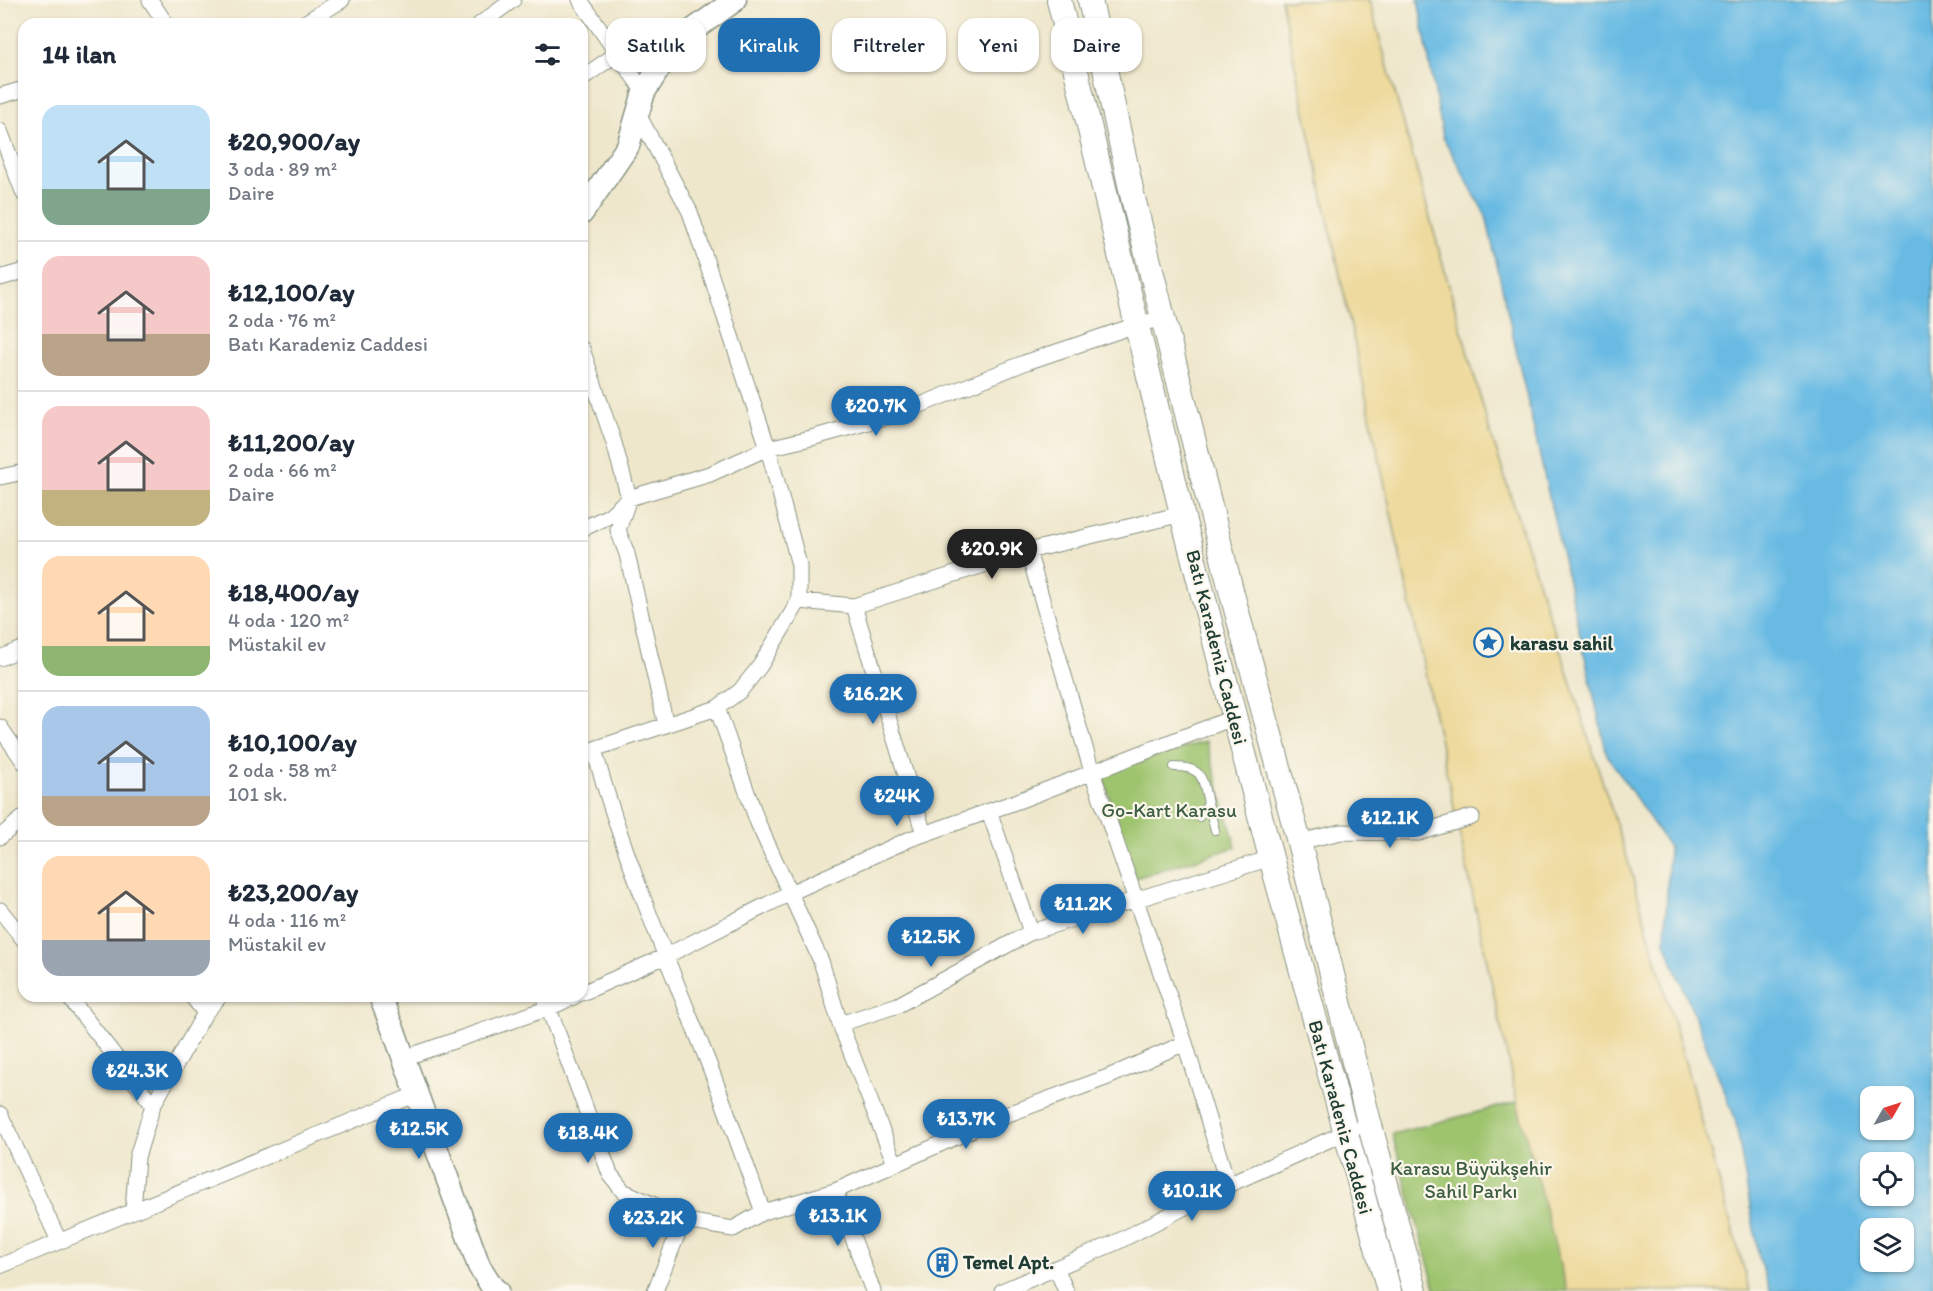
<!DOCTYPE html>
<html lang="tr">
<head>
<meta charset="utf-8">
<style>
  :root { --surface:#fff; --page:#f2f2f3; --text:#1f2937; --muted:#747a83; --line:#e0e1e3; --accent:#1f6fb2 }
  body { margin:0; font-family:Itim,sans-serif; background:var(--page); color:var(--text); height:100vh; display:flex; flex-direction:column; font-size:22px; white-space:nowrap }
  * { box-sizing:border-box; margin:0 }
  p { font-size:20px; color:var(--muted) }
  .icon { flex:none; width:33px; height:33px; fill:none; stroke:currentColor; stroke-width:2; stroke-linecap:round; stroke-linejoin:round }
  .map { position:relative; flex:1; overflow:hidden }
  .drawer { position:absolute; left:18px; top:18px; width:570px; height:984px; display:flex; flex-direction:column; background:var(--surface); border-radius:18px; box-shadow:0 2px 4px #0004 }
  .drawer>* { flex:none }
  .banner { position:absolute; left:606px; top:18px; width:570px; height:54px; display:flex; gap:12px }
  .needle { width:39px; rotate:51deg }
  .tools { position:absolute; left:1860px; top:1086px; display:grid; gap:12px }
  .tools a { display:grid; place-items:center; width:54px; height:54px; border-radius:12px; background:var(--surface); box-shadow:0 2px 4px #0004; font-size:30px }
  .price { position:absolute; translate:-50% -51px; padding:0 14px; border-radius:21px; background:var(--accent); color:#fff; font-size:20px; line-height:39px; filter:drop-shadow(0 2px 3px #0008) }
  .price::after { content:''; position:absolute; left:50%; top:36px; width:18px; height:14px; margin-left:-9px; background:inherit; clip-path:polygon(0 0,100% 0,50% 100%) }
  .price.selected { background:#222; color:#fff }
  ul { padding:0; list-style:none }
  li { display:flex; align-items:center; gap:18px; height:150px; padding:0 24px }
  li+li { border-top:2px solid var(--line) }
  li span { display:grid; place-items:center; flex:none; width:168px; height:120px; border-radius:18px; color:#555 }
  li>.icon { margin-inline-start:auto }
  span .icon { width:72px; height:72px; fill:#fffc; stroke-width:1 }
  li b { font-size:26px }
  h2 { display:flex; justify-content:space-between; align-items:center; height:72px; padding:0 24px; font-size:26px }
  .chip { padding:0 21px; border-radius:18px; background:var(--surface); box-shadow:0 2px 4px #0004; font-size:21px; line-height:54px }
  .chip.selected { background:var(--accent); color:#fff }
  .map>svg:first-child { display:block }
</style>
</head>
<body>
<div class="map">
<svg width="1933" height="1291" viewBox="0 0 1933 1291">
  <rect width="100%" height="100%" fill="#fbf7ec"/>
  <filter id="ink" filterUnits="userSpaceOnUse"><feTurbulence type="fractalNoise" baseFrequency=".0167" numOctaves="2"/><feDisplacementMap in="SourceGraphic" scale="12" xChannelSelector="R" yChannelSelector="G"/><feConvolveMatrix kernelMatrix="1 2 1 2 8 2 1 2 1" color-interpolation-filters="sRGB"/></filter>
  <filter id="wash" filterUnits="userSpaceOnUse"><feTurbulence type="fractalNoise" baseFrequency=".008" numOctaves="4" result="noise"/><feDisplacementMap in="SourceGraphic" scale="24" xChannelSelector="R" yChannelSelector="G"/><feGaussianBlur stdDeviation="1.35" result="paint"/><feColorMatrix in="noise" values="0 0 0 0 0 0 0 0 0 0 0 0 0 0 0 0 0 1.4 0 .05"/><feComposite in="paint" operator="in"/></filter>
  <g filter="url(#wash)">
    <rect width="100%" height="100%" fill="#efe7cc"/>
    <path fill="#9fc46e" stroke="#5f8051" stroke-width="1.5" d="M1206,741L1236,847L1135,878L1102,773Z
      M1517,1102L1567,1291H1436L1392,1134Z"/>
    <path fill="#eeda9e" stroke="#868c69" stroke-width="1.5" d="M1281,0H1369L1488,425L1628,861L1750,1291H1567L1517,1102Z"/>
    <path fill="#67bae3" stroke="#437c8c" stroke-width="1.5" fill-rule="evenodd" d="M1418,0H1933V1291H1770L1759,1258L1735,1118L1665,942L1669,847L1607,755L1486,216L1443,137ZM1870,1096H1904V1130H1870ZM1870,1162H1904V1196H1870ZM1870,1228H1904V1262H1870Z"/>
  </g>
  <g filter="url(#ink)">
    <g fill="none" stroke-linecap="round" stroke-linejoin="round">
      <defs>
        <path id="lane" d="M1174,767C1204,767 1202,778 1208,803L1199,817
          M1208,803L1215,830"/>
        <path id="street" d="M150,0L166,24
          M580,0L644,92
          M303,24L342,0
          M480,24L513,0
          M582,78L618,53
          M0,96L24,89
          M0,131L24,194
          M0,278L24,271
          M582,349L614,443L629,498L618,530L627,554L666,725
          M0,477L24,472
          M582,529L609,516L629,498L710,474L768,448L811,438L901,413L1024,363L1136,325L1163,318
          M1028,551L1092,772L1185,1043L1228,1185
          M799,601L854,606L1028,551L1182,514
          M854,606L924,834
          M0,658L24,648
          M717,708L758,823L821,961L840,1024L895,1164
          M0,727L24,762
          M594,749C623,856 667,959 708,1062C727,1111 745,1162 763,1212
          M582,753L717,708L740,691L760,666L799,601V565L768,448L690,212L638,114
          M989,811L1031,932L1271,858
          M0,837L24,817
          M1299,842L1341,832L1418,833L1472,817
          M0,910L24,940
          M582,993L666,956L790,893L910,839L1018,801L1235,717
          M68,996L153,1105
          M544,996L610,1174L623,1191L692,1222L733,1229L763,1212L835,1191L1003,1116L1108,1077L1185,1043
          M205,1013L220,996
          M840,1024L898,1005L1031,932
          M404,1058L549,1008L575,996
          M0,1114L59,1241
          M835,1191L873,1291
          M133,1211L137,1157L153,1105L205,1013L192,996
          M0,1266L417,1094
          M1056,1268L1066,1291
          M655,1291L684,1218
          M1002,1291L1117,1242L1228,1185L1353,1129"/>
        <path id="secondary" d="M582,213L628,146L644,92L675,43L735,0
          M380,996L395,1034L479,1266L493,1288L497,1291"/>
        <path id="primary" d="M1059,0L1182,514L1271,858L1389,1291
          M1090,0L1133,198L1232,594L1299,842L1369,1122L1415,1291"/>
      </defs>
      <use href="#lane" stroke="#879280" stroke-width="10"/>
      <use href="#street" stroke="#879280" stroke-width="17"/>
      <use href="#secondary" stroke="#879280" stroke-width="25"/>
      <use href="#primary" stroke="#879280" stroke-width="26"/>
      <use href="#lane" stroke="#fff" stroke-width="8"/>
      <use href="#street" stroke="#fff" stroke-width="15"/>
      <use href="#secondary" stroke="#fff" stroke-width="22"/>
      <use href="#primary" stroke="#fff" stroke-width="24"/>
    </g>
  </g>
  <defs>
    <symbol id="sight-ring" viewBox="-11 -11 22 22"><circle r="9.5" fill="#fbf7ec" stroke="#1f6fb2" stroke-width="1.5"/><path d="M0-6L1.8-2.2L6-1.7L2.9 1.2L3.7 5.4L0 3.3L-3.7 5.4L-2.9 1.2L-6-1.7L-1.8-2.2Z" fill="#1f6fb2"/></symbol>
    <symbol id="building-ring" viewBox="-11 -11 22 22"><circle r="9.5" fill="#fbf7ec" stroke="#1f6fb2" stroke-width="1.5"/><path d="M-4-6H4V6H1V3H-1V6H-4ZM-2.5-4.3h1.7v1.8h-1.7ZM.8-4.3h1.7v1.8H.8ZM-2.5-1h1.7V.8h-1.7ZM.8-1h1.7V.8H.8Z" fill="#1f6fb2"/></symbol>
  </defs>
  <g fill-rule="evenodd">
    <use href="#sight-ring" x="1472" y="626" width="33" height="33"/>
    <use href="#building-ring" x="926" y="1246" width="33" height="33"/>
  </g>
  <g text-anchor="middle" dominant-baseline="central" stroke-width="4.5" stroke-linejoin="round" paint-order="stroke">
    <g font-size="20" font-weight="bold" fill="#1f3d34" stroke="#fbf7ec" text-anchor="start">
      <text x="1510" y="643">karasu sahil</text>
      <text x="963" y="1262">Temel Apt.</text>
    </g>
    <g font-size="20" fill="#1f3d34" stroke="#fbf7ec">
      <text transform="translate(1217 647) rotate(76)">Batı Karadeniz Caddesi</text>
      <text transform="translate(1341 1117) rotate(75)">Batı Karadeniz Caddesi</text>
    </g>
    <g font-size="20" fill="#3f5f42" stroke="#fbf7ec">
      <text x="1169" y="810">Go-Kart Karasu</text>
      <text x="1471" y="1168">Karasu Büyükşehir<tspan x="1471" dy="23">Sahil Parkı</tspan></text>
    </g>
  </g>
</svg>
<div class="tools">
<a><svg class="needle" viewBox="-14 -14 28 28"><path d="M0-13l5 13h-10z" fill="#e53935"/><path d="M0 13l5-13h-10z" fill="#747a83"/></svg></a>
<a><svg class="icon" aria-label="locate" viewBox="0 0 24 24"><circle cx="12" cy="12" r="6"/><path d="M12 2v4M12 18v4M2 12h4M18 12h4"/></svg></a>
<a><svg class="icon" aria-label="layers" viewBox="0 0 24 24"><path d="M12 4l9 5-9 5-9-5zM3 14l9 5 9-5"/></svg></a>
</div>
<b class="price" style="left:876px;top:437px">₺20.7K</b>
<b class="price selected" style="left:992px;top:580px">₺20.9K</b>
<b class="price" style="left:873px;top:725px">₺16.2K</b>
<b class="price" style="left:897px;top:827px">₺24K</b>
<b class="price" style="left:1390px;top:849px">₺12.1K</b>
<b class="price" style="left:1083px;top:935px">₺11.2K</b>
<b class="price" style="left:931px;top:968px">₺12.5K</b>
<b class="price" style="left:137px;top:1102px">₺24.3K</b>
<b class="price" style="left:966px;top:1150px">₺13.7K</b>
<b class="price" style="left:419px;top:1160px">₺12.5K</b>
<b class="price" style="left:588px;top:1164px">₺18.4K</b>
<b class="price" style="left:1192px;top:1222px">₺10.1K</b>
<b class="price" style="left:838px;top:1247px">₺13.1K</b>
<b class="price" style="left:653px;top:1249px">₺23.2K</b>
<div class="banner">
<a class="chip">Satılık</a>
<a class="chip selected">Kiralık</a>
<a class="chip">Filtreler</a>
<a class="chip">Yeni</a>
<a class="chip">Daire</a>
</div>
<section class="drawer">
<h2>14 ilan<svg class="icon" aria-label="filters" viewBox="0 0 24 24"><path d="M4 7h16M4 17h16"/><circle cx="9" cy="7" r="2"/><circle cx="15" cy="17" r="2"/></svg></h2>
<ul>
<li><span style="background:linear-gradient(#bfe0f5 70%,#7fa58c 0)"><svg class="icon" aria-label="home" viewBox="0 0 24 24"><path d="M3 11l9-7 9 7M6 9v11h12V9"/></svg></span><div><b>₺20,900/ay</b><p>3 oda · 89 m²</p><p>Daire</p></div></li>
<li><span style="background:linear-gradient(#f6c9c9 65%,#b9a48a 0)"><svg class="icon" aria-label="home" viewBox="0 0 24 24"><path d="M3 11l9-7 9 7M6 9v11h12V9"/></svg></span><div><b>₺12,100/ay</b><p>2 oda · 76 m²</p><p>Batı Karadeniz Caddesi</p></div></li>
<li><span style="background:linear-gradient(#f6c9c9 70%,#c2b280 0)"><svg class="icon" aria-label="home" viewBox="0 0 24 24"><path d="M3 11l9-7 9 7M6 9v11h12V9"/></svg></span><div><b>₺11,200/ay</b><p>2 oda · 66 m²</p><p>Daire</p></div></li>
<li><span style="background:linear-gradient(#ffd9b3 75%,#8fb573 0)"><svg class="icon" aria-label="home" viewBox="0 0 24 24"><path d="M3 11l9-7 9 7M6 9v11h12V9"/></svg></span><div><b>₺18,400/ay</b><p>4 oda · 120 m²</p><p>Müstakil ev</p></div></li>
<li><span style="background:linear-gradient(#a9c7e8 75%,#b9a48a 0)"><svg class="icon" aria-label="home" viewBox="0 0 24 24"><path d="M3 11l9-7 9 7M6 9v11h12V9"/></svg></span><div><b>₺10,100/ay</b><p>2 oda · 58 m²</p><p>101 sk.</p></div></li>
<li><span style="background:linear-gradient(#ffd9b3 70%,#9aa5b1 0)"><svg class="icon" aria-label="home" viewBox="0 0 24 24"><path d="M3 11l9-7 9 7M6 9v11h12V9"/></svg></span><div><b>₺23,200/ay</b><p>4 oda · 116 m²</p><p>Müstakil ev</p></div></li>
</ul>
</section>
</div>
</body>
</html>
